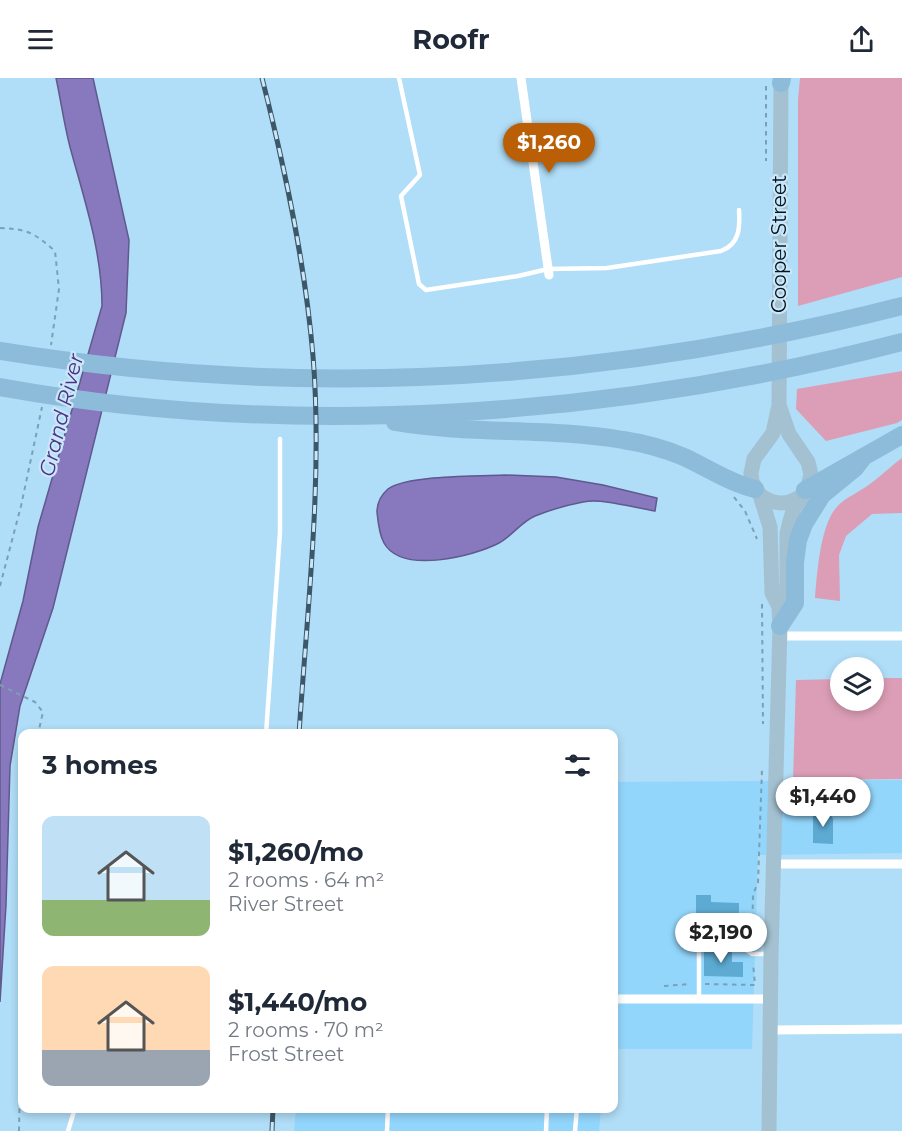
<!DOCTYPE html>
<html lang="en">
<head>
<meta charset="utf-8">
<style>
  :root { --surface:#fff; --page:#f2f2f3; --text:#1f2937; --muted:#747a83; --accent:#bb5f07 }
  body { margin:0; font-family:Montserrat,sans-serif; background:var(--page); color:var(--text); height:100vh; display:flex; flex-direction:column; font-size:22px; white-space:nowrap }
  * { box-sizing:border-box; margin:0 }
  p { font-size:20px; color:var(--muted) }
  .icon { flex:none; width:33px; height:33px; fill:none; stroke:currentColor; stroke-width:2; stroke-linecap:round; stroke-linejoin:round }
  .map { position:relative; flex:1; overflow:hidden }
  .sheet { position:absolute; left:18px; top:651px; width:600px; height:384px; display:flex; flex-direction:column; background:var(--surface); border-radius:12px; box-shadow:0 3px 9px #0003 }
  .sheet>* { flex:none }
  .fabs { position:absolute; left:830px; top:579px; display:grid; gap:12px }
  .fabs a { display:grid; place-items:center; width:54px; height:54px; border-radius:50%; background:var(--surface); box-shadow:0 3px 9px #0003; font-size:30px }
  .price { position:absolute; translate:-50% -51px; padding:0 14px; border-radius:21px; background:#fff; color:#222; font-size:20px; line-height:39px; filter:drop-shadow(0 2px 3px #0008) }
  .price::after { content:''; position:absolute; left:50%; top:36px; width:18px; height:14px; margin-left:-9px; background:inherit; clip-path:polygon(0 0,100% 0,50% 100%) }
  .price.on { background:var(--accent); color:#fff }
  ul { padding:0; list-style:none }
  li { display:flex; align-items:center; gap:18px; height:150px; padding:0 24px }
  li span { display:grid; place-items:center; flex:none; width:168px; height:120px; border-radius:12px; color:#555 }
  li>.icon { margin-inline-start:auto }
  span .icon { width:72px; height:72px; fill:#fffc; stroke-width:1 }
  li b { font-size:26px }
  h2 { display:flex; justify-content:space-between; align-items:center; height:72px; padding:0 24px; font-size:26px }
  header { display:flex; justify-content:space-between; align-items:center; height:78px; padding:0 24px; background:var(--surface); font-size:27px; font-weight:700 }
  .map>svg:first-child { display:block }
</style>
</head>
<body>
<header><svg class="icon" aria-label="menu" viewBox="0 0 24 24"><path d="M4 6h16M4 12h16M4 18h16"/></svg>Roofr<svg class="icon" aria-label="share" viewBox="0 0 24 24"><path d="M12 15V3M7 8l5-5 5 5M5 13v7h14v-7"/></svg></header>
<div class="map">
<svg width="902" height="1053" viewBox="0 0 902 1053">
  <rect width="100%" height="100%" fill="#b0ddf7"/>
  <path fill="#93d6fc" d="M902,702V775L758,777L752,971H614V704Z
    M296,1031H601L599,1053H294Z"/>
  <path fill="#dc9eb6" d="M800,0H902V199L798,228V22Z
    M902,293V342L897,345L826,363L796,331L797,311Z
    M902,380V435L872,436L846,458L839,477L840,523L815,520C817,496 820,454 833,434C842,420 857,416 870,406C881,398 891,388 902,380Z
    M873,600H902V701L793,702L796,602L840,601V622H873Z"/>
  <path fill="#8878bd" stroke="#5f598d" stroke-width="1.5" d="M56,0H93L129,162L126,235L53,530L20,628L10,688L6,827L0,924V606L23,523L38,449L102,228C102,173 84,121 70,69C64,46 61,23 56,0Z
    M505,397L556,399L603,407L657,420L655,433C635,430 603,420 583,424C567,427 550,432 535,438C521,444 512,458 499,465C474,478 402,497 384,465C379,456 378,444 377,434C377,424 381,417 388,411C407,397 480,398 505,397Z"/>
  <path fill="#5daad3" d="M813,735H830L833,741V766L813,765Z
    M696,817H711V824L739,825V846L706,848V846H696Z
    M704,870L732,871V884H743V899L704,898Z"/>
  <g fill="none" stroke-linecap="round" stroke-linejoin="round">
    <path stroke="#7ba0b6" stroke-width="2" stroke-dasharray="4.5 4.5" stroke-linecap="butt" d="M766,8V83
      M0,150C28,151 34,155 55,173L59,211L51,267
      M734,419L745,433L757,461
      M0,508L21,428L42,329
      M762,526L763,646
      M0,607L35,624L43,634L38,656
      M752,867L753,816L758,805L762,691
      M705,906L755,907L753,885
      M664,908L691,906
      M19,1053L22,902"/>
    <path stroke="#fff" stroke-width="4.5" d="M399,0L420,97L401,118L419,206L426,212L518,198L548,191L607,190L721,173C740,166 740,149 739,132
      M266,656L280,454V361
      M699,921V865L739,867L752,876H768
      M68,1053L75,1030
      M387,1053L388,1030
      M546,1053L547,1030
      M575,1053L577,1030"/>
    <path stroke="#fff" stroke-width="9" d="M521,0L549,197
      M779,558H902
      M773,786H902
      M614,921H770
      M770,952L902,951"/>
    <path stroke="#a3c1d1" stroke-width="15" d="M760,417C774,427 787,428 801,418
      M779,529L787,516V456L790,443L794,430L808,409L811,396L808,384L789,356L779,327
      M769,1053L771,876L780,548L779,529L772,515L770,449L760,417L752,404L751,395L754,381L773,355L779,327L781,0"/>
    <path stroke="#8dbcda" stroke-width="18" d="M781,5L782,0
      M0,273C303,322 605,304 902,228
      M0,309C294,362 614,339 902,264
      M395,344C470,357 548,349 623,362C643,365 665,371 684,379C708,390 730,405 755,411
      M805,412L902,357
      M780,548L795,525V484L798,462L804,446L822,417L855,390L862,381"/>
    <defs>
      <path id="rail" d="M262,0C285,91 305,184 313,278C323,400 307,533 299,656
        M272,1053L273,1030"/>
    </defs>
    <use href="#rail" stroke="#3c5767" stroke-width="5"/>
    <use href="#rail" stroke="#cae7f9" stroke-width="3" stroke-dasharray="9" stroke-linecap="butt"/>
  </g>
  <g text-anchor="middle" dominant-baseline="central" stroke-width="4.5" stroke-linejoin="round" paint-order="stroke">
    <g font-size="20" fill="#00121e" stroke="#cae7f9">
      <text transform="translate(779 166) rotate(-90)">Cooper Street</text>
    </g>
    <g font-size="21" font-style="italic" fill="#4c3185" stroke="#cae7f9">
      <text transform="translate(61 337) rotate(-76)">Grand River</text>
    </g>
  </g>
</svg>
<div class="fabs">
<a><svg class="icon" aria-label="layers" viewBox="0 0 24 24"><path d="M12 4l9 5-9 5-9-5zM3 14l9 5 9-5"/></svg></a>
</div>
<b class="price on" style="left:549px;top:96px">$1,260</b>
<b class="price" style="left:823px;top:750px">$1,440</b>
<b class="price" style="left:721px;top:886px">$2,190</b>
<section class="sheet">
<h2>3 homes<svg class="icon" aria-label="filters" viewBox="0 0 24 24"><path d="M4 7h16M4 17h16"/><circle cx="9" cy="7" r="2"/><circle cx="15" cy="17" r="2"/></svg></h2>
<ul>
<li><span style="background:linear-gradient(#bfe0f5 70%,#8fb573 0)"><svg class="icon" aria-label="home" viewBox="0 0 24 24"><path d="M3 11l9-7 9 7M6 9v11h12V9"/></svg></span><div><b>$1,260/mo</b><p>2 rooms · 64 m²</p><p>River Street</p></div></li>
<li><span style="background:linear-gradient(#ffd9b3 70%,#9aa5b1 0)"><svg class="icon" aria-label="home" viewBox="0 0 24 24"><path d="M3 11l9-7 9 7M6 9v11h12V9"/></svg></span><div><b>$1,440/mo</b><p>2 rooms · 70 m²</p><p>Frost Street</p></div></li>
</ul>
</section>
</div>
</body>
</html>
